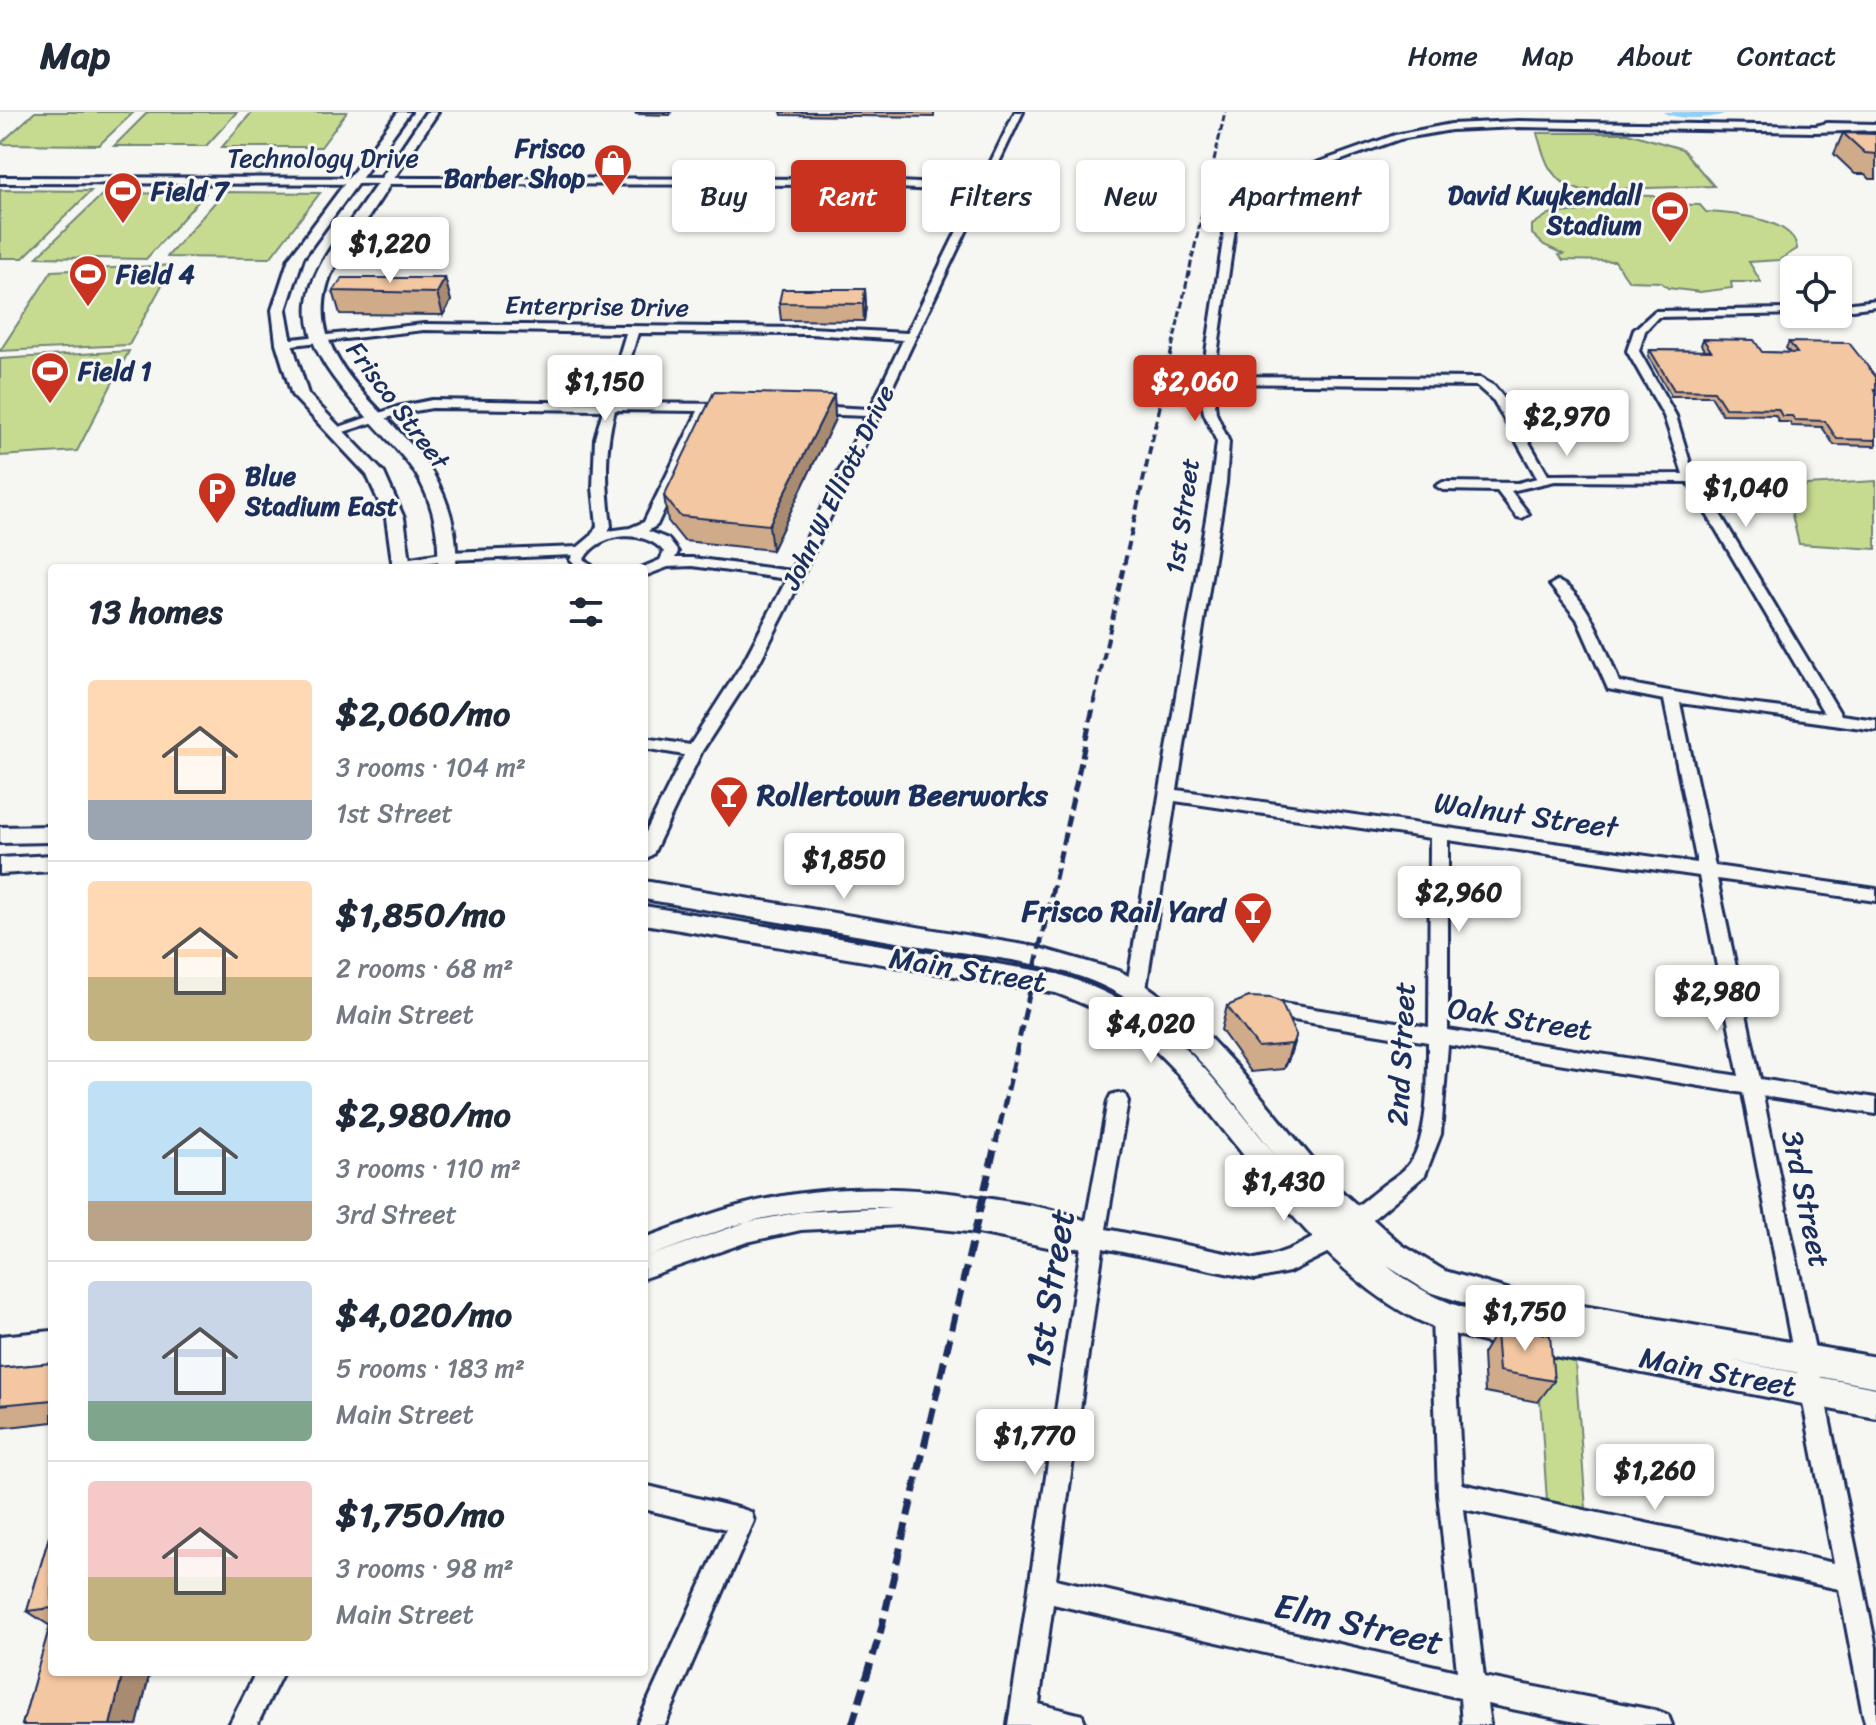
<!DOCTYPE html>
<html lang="en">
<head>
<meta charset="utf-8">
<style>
  :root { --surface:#fff; --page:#f2f2f3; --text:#1f2937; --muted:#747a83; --line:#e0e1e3; --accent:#c8321e }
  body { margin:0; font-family:Sriracha,sans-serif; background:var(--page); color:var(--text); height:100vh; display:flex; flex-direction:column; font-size:30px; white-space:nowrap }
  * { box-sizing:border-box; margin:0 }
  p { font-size:26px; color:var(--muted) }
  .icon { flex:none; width:44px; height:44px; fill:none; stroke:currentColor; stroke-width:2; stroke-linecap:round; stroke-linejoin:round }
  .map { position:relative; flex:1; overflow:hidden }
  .side { position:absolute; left:48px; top:452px; width:600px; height:1112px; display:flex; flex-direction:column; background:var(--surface); border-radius:8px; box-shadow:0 2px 6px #0004 }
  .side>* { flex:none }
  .top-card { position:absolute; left:672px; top:48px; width:760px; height:72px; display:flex; gap:16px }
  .fabs { position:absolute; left:1780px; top:144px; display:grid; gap:16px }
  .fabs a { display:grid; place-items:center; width:72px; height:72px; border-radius:8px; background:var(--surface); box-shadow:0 2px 6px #0004; font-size:40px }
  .price { position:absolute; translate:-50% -68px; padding:0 18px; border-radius:8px; background:#fff; color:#222; font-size:26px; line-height:52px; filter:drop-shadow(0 2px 4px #0008) }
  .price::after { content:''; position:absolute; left:50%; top:48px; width:24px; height:18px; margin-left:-12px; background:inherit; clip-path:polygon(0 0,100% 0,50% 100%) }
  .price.on { background:var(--accent); color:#fff }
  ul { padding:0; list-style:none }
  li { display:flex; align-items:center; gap:24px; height:200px; padding:0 40px }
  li+li { border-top:2px solid var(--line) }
  li span { display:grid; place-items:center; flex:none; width:224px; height:160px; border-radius:8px; color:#555 }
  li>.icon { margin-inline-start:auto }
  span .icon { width:96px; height:96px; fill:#fffc; stroke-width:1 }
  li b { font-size:34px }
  h2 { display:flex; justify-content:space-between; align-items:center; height:96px; padding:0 40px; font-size:34px }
  .pill { padding:0 28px; border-radius:8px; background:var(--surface); box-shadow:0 2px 6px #0004; font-size:28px; line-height:72px }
  .pill.on { background:var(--accent); color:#fff }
  header { display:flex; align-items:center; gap:48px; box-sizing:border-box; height:112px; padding:0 40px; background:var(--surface); border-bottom:2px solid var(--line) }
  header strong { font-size:38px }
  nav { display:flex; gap:44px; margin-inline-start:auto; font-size:28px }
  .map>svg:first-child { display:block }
</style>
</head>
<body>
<header>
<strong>Map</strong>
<nav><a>Home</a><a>Map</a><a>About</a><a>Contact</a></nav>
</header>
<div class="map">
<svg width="1876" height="1613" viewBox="0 0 1876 1613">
  <rect width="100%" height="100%" fill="#f6f6f2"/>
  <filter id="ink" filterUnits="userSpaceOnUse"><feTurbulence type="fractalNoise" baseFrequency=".0125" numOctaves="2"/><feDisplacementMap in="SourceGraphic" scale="16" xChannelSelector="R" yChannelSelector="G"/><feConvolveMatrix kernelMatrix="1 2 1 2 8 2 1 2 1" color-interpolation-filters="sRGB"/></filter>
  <g filter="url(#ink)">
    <path fill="#c7db90" stroke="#718577" stroke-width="2" d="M35,0H134L99,33L0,32Z
      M148,0H237L206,34H114Z
      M252,0H347L321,35H222Z
      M1537,21H1628L1682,37L1714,74L1579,78C1549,68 1545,49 1537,21Z
      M0,78L91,79L23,146H0Z
      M224,80L320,81L270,146L167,145Z
      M104,81L205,82L146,147L37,145Z
      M1610,83L1654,84L1661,92L1700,93L1706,100C1729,101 1795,106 1797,137L1779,148L1749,150L1761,170H1731L1732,176L1700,180L1668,176L1660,170L1629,169L1615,149L1563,148L1559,143L1563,142L1544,133L1532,122V113L1549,102L1583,99L1578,92H1616Z
      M173,153L129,233L0,239L52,159Z
      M129,239L77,339L0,344V247Z
      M1876,369V437L1799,432L1788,386L1807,373Z
      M1537,1242L1575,1250L1586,1397L1547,1389Z"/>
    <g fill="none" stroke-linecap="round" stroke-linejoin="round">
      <path fill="#94cef4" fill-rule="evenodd" d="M1663,0H1727C1716,8 1674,8 1663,0Z"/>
      <defs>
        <path id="street" d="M1015,0H1023L786,498L760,549L702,639L653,742L644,748V724L684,643L644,636V626L690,633L744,549L787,467L692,454L668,455L644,464V456H641L660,448L664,440C645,416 599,420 584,447L594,456H578L570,448L573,443L448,448L398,454V448L448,440L578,435L590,425L597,414L593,376L595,326L603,298L432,296L403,301L334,323L328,319L397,295L432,288L605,291L626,221L424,218L284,234L278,231L284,228L424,212L810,216L907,221L976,80L838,73L0,71V65L838,67L979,74ZM638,221L810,222L903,228L870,297L813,294L807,298L813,302L866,304L791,459L692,446H675L678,440L668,427L648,419L657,413L710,299L732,300L738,296L732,292L617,291ZM615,298L698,299L644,410L630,416L608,419L611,414C606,374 604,337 615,298Z
          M1518,9L1816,14L1827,11L1876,12V18L1816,20L1518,15L1451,18L1400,27L1272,73L1237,103L1214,264L1480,266L1494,274L1503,285L1548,363L1683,362L1664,304L1627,239L1634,218L1655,199L1794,197V202H1798L1658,205L1645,219L1639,239L1676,304L1691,354L1841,603L1876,608V618L1680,591L1715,754L1876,777V789L1717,767L1760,967L1876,986V1002L1763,984L1876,1535V1613H1866L1863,1603L1839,1477L1464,1397L1484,1565L1658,1599L1668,1603L1672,1613H1591L1487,1592L1490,1613H1462L1460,1586L1053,1492L1039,1592L1082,1603L1086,1613H1008L1081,1135L1063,1138L978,1121L902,1113L801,1118L747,1130L644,1166V1146L747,1110L801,1100L892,1095C837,1094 782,1099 730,1115L644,1146V1126C677,1115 709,1101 742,1093C824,1071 908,1073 991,1087C1023,1092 1055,1096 1086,1109L1108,989L1111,983L1118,981L1125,983L1128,989L1106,1117L1255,1147C1306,1139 1342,1106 1381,1075C1390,1068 1404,1060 1410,1051C1429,1024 1428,962 1428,930L1263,903L1256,901L1253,896L1256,891L1263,889L1429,915L1430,726L1175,689L1142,903L1139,908H1125L1122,903L1212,371L1217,330L1204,301L1200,280L1227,102L1266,69L1395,23L1451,12ZM1213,271L1477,274L1494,289L1537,366L1518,371L1443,370L1436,374L1443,378L1497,379L1517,405L1522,406L1529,402L1511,379L1555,369L1688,370L1824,601L1724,589L1619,570C1608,542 1587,480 1557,469L1550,473L1577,507L1608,577L1664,588L1697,751L1177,678L1226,371L1229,330L1216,301ZM1448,728L1699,764L1739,964L1448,918ZM1448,933L1743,981L1834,1451L1462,1372L1454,1205L1451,1198L1443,1195L1435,1198L1432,1205L1438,1382L1457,1559L1056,1467L1103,1136L1255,1167L1289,1160L1341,1134L1425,1063L1441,1022Z
          M1876,188V194L1838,199V193Z
          M52,1219V1261L0,1267V1224Z
          M644,1373L742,1397L751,1400L754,1409L665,1613H637L726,1417L644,1397Z
          M256,1560H283L257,1613H229Z"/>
        <path id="secondary" d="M398,0H410L303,146L286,198L292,231L308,282L384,361L404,406L411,456H393L386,406L367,363L292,283L276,231L272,198L289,146Z
          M426,0H438L331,162C296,250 394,297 433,362C450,391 458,422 456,456H438C440,423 433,390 416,362C381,308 286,248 312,173C322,144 343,120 360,96C383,64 404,32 426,0Z
          M52,714V730L0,731V715Z
          M52,743V759L0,762V746Z
          M644,769L1036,835L1119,859L1144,872L1190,905L1236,954L1331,1070L1402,1133L1445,1159L1537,1186L1876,1245V1275L1729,1248L1876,1276V1306L1492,1232C1462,1225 1433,1217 1406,1202C1338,1163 1285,1097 1238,1036C1206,997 1177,954 1137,923C1113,904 1085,892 1056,881L644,812V794L1058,862C1171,899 1205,957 1276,1044C1231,987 1189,924 1126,886C1069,850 991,846 926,835C832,819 738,803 644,787ZM1387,1154L1427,1179L1524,1210C1469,1200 1431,1189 1387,1154Z"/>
      </defs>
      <use href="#street" stroke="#1b2f5e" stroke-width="6"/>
      <use href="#secondary" stroke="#1b2f5e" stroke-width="6"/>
      <use href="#street" fill="#f6f6f2" fill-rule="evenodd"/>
      <use href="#secondary" fill="#f6f6f2" fill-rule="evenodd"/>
      <path stroke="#1b2f5e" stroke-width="3" stroke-dasharray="7 3" stroke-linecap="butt" d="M1168,254L1225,0"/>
      <path stroke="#1b2f5e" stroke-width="4" stroke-dasharray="9 5" stroke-linecap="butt" d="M1094,589L1169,252"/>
      <path stroke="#1b2f5e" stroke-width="5" stroke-dasharray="12 6" stroke-linecap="butt" d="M996,1031L1095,587"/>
      <path stroke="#1b2f5e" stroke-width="7" stroke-dasharray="16 8" stroke-linecap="butt" d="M852,1613L881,1518L996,1029"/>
    </g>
    <path fill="#d0ab8a" stroke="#1b2f5e" stroke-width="2" d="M635,0H671L670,3L636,2Z
      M781,0H934V5L782,3Z
      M1843,21L1876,22V67H1870L1865,62H1855L1834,42Z
      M445,166L451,189L443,203L340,202L333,179Z
      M865,177L866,194L864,209L781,208L779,191Z
      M1703,227L1762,240L1790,241L1786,236L1789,230L1876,265V334L1834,333L1822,315L1792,314L1789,310H1779L1775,303L1722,302L1711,284H1671L1648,244L1650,238L1705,239L1701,233Z
      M834,283L835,307L772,438L684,429L668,409L664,384Z
      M1227,894L1296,924L1288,949L1284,957L1251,960L1221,918Z
      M1496,1220L1554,1269L1538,1290L1485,1280L1483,1242Z
      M52,1251V1310L0,1316V1256Z
      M52,1415V1560H150L137,1613H22L50,1514L27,1499Z"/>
    <path fill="#a98b71" stroke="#1b2f5e" stroke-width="2" d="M445,166L451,189L443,203L437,181Z
      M865,177L866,194L864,209L863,192Z
      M834,283L835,307L772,438L769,413Z
      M1296,924L1288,949L1284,957L1292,932Z
      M123,1560H150L137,1613H110Z"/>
    <path fill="#f2c7a1" stroke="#1b2f5e" stroke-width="2" d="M1843,21L1876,22V42L1865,41Z
      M342,166H445L437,181L333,179Z
      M782,177H865L863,192L779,191Z
      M1703,227L1754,228L1762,240L1797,241L1789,230L1849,231L1876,265V277H1874L1876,280V328L1837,327L1825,309L1795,308L1792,304H1782L1778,297L1725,296L1714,279L1674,278L1650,238L1711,239Z
      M714,280L834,283L769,413L680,404L664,384Z
      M1249,885L1271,886L1281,890L1296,924L1292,932L1258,935L1227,894Z
      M1508,1215L1550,1223L1554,1269L1499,1259L1496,1220Z
      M52,1251V1288L0,1293V1256Z
      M52,1415V1496L27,1499Z
      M52,1506V1560H123L110,1613H22Z"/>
  </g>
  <defs>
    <symbol id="shop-pin" viewBox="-11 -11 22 30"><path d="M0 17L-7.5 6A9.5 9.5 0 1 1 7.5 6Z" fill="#c8321e" stroke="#f6f6f2"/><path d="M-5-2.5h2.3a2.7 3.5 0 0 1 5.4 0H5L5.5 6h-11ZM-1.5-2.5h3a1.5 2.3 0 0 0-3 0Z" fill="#fff"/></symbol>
    <symbol id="stadium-pin" viewBox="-11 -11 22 30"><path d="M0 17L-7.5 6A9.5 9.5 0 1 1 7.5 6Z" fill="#c8321e" stroke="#f6f6f2"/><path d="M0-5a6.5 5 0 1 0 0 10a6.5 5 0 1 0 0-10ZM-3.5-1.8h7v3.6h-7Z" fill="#fff"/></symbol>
    <symbol id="parking-pin" viewBox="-11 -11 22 30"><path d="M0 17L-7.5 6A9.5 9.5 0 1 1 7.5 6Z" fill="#c8321e" stroke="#f6f6f2"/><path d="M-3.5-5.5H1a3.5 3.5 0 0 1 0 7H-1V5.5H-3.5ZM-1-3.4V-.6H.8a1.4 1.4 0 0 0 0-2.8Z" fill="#fff"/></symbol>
    <symbol id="bar-pin" viewBox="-11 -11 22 30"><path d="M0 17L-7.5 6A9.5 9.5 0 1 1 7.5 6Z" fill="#c8321e" stroke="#f6f6f2"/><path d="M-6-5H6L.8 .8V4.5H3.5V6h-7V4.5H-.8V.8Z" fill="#fff"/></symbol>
  </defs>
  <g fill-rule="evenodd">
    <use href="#shop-pin" x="591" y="29" width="44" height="60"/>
    <use href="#stadium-pin" x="101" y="57" width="44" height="60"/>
    <use href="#stadium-pin" x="1648" y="76" width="44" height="60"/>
    <use href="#stadium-pin" x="66" y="140" width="44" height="60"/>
    <use href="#stadium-pin" x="28" y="237" width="44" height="60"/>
    <use href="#parking-pin" x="195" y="357" width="44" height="60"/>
    <use href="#bar-pin" x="707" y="661" width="44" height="60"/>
    <use href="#bar-pin" x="1231" y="777" width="44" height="60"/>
  </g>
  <g text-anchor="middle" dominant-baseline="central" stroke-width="6" stroke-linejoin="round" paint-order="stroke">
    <g font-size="26" font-weight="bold" fill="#1b2f5e" stroke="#f6f6f2" text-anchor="start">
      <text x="585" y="36" text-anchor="end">Frisco<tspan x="585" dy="30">Barber Shop</tspan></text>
      <text x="151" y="79">Field 7</text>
      <text x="1642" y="83" text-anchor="end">David Kuykendall<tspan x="1642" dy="30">Stadium</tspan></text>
      <text x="116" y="162">Field 4</text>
      <text x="78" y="259">Field 1</text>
      <text x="245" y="364">Blue<tspan x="245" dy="30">Stadium East</tspan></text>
    </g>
    <g font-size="26" fill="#1b2f5e" stroke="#f6f6f2">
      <text x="323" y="46">Technology Drive</text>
      <text transform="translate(597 194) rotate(1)">Enterprise Drive</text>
      <text transform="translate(398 293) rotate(53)">Frisco Street</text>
      <text transform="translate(838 375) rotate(-64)">John W Elliott Drive</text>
      <text transform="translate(1182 404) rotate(-82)">1st Street</text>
    </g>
    <g font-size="30" font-weight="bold" fill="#1b2f5e" stroke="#f6f6f2" text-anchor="start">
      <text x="757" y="683">Rollertown Beerworks</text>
      <text x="1225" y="799" text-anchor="end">Frisco Rail Yard</text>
    </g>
    <g font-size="30" fill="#1b2f5e" stroke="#f6f6f2">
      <text transform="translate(1526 703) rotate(8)">Walnut Street</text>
      <text transform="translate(968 858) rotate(9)">Main Street</text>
      <text transform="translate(1520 907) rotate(9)">Oak Street</text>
      <text transform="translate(1401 942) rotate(-87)">2nd Street</text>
      <text transform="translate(1806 1087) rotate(78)">3rd Street</text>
      <text transform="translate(1718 1260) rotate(11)">Main Street</text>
    </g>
    <g font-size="36" fill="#1b2f5e" stroke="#f6f6f2">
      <text transform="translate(1050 1177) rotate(-81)">1st Street</text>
      <text transform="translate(1359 1512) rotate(13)">Elm Street</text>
    </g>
  </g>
</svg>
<div class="fabs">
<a><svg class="icon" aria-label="locate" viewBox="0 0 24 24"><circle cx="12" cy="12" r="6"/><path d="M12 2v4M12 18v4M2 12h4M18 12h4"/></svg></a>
</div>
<b class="price" style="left:390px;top:173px">$1,220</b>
<b class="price" style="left:605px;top:311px">$1,150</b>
<b class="price on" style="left:1195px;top:311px">$2,060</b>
<b class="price" style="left:1567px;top:346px">$2,970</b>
<b class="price" style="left:1746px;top:417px">$1,040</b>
<b class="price" style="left:844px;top:789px">$1,850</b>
<b class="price" style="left:1459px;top:822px">$2,960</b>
<b class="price" style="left:1717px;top:921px">$2,980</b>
<b class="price" style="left:1151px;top:953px">$4,020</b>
<b class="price" style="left:1284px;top:1111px">$1,430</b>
<b class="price" style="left:1525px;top:1241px">$1,750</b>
<b class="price" style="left:1035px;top:1365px">$1,770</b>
<b class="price" style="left:1655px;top:1400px">$1,260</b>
<div class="top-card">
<a class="pill">Buy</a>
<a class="pill on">Rent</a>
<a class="pill">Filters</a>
<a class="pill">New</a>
<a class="pill">Apartment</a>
</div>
<section class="side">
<h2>13 homes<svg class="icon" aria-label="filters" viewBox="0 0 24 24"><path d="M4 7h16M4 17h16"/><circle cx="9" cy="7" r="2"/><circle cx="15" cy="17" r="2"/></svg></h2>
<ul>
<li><span style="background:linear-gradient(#ffd9b3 75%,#9aa5b1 0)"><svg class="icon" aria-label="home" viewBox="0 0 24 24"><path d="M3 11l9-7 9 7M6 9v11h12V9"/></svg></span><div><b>$2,060/mo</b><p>3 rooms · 104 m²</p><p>1st Street</p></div></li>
<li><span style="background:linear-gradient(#ffd9b3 60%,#c2b280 0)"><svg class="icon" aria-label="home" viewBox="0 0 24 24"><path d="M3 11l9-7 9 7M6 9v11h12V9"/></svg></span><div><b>$1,850/mo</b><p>2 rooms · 68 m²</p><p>Main Street</p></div></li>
<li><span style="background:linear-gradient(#bfe0f5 75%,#b9a48a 0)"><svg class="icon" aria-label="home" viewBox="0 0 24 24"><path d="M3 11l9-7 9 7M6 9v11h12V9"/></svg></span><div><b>$2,980/mo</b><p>3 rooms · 110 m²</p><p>3rd Street</p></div></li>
<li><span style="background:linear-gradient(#c9d6e8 75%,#7fa58c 0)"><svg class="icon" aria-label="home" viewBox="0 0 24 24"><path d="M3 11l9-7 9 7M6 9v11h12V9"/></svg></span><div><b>$4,020/mo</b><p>5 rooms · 183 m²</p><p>Main Street</p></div></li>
<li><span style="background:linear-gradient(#f6c9c9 60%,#c2b280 0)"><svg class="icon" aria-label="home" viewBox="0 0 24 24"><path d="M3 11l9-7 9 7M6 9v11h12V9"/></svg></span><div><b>$1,750/mo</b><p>3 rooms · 98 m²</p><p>Main Street</p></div></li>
</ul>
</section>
</div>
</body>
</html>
